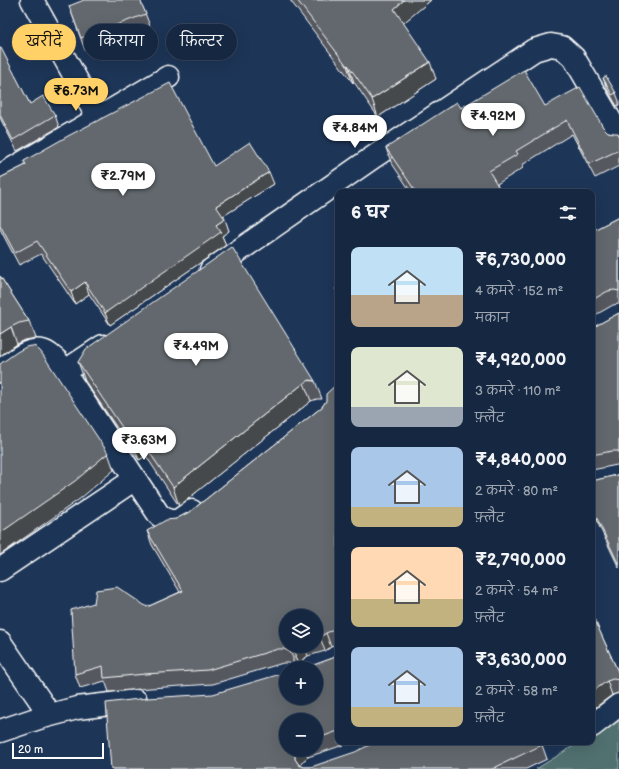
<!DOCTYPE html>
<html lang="hi">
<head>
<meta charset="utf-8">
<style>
  :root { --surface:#162841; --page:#1f3048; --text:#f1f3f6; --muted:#9ea6b1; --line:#35445a; --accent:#ffd166 }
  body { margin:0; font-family:"Balsamiq Sans","Playpen Sans Deva",sans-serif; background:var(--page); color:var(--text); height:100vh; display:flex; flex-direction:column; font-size:15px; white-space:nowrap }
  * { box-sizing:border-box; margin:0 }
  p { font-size:13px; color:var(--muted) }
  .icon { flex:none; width:22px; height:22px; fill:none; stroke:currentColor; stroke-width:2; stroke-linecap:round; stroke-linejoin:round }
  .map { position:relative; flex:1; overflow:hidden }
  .details { position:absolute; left:335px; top:189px; width:260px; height:556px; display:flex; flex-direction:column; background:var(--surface); border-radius:8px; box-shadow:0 4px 16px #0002,0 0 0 1px var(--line) }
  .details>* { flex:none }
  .guide { position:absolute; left:12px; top:24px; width:263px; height:36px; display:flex; gap:8px }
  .buttons { position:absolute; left:279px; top:609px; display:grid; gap:8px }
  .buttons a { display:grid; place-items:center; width:44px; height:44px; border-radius:50%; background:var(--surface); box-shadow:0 4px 16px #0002,0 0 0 1px var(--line); font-size:20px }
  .scale { position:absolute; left:12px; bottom:10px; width:92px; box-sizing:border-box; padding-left:4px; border:2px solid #fff; border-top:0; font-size:11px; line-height:14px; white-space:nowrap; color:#fff; -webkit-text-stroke:3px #1d3557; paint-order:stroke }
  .price { position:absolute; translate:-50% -34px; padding:0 9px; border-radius:14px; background:#fff; color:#222; font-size:13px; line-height:26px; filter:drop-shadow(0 1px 2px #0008) }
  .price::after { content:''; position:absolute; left:50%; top:24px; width:12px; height:9px; margin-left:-6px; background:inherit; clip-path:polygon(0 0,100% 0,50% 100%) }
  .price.active { background:var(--accent); color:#111 }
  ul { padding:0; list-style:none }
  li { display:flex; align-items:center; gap:12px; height:100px; padding:0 16px }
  li span { display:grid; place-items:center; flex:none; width:112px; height:80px; border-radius:8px; color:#555 }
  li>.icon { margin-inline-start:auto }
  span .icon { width:48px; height:48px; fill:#fffc; stroke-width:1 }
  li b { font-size:17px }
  h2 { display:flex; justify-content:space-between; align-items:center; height:48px; padding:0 16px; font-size:17px }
  .pill { padding:0 14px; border-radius:18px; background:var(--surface); box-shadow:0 4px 16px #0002,0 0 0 1px var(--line); font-size:14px; line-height:36px }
  .pill.active { background:var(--accent); color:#111 }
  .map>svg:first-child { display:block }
</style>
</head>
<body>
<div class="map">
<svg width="619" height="769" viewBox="0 0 619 769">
  <rect width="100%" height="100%" fill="#1d3557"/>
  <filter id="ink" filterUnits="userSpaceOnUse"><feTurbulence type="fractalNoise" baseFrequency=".025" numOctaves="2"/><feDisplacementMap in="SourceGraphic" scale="8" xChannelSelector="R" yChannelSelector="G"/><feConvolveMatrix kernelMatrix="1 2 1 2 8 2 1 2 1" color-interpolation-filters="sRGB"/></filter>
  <g filter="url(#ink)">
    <path fill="#51706f" stroke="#a8b8b7" d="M619,718V769H536L580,742H592V735Z"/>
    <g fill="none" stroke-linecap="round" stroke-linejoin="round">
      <defs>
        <path id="minor" d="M32,0L98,118
          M0,176L168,77
          M211,270L372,158L534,50L551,45L562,47L574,58L619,135
          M0,371C13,362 31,344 47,353C51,355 54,359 57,361L159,515L168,521H178L192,511
          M64,372L103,346
          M0,570L135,479
          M0,642L50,715
          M592,726L619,705
          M0,731L39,718L77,708L136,701"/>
      </defs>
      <use href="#minor" stroke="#fff" stroke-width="25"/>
      <use href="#minor" stroke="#1d3557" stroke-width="22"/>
    </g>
    <path fill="#54595e" stroke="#fff" fill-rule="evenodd" d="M140,0L150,26L85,50L69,6Z
      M290,0H431L403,23L436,79L378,117L354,82L353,83Z
      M0,48L30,104L55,115L59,127L17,151L0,118Z
      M603,78L616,93L619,101V105L617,106L607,89Z
      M545,106L603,127L608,132L619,135V166L595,178L572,134L522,165L523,168L497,184L501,192H411L391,162L386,148L461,108Z
      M24,161L214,166L274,184L223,216L229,231L222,236L226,245L110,325L89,294L75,304L41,254L19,265L0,229V178L26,165Z
      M619,217V304L613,305L592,317V231Z
      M0,276L29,321L36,338L25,340L17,344L0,356Z
      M619,313V465H617L592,470V328Z
      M78,362L315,381L322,399H317L311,401L179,506L146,456L139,460L85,381Z
      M338,383V645H336L331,647L325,651L308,656L303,659L300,664L304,666H311L333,658L338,655V742H352L308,757L303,761L300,765L304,767H311L542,745L547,759L526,769H111L286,698L292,665L289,663H283L213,684L150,688L109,692L105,681L80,688L75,674L147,607L180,592L152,545L147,531L176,519L191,511L322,407ZM316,616V646H286ZM316,720V750H286Z
      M619,474V568L592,511V481L617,475Z
      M592,614L619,674V693H618L612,695L592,710Z"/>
    <path fill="#45484c" stroke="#fff" d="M404,0H431L400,26L394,9Z
      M430,62L436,79L378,117L372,99Z
      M348,65L354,82L353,83L347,66Z
      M269,172L274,184L220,218L216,206Z
      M225,219L229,231L222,236L226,245L110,325L105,313L216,225Z
      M85,282L89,294L75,304L71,292Z
      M11,327L17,344L0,356V334Z
      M304,383L311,401L179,506L173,487Z
      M139,437L146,456L139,460L132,442Z
      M108,453L114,470L81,498L0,555V533Z
      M326,633L331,647L325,651L320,637Z
      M298,646H304L308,656L303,659L300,665L295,658V651Z
      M607,681L612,695L592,710V692Z
      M296,750H305L308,757L303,761L300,766L295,759V752Z"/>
    <path fill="#62676d" stroke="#fff" d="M84,0H140L146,14L81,38L69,6Z
      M297,0H404L394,9L430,62L372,99L348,65L347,66Z
      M0,48H1L30,104L43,96L55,115L13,140L0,115Z
      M524,70L545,106L580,87L603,127L608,132L614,133H618L619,135V150L589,164L567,120L516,151L518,154L489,171L501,191L499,192H416L386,148L457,102L461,108Z
      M606,76L616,93L612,95L603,78Z
      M170,83L214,166L250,142L269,172L216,206L225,219L216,225L221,232L105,313L85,282L71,292L37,241L15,253L0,225V178L26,165L24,161L68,136Z
      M619,217V291L614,290L608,291L592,300V231Z
      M232,247L315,381L310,380L304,383L173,487L139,437L132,442L78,362L86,349Z
      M0,276L29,321L19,323L11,327L0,334Z
      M338,287V292L335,289Z
      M619,313V452L618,451H612L592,455V328Z
      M32,346L36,347L41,352L108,453L75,481L0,533V364L17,352L26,347Z
      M338,383V632L331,631L326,633L320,637L316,638V616H286V646H298L295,651V658L298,663L304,666H311L333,658L338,655V731L316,739V720H286V750H296L295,752V759L299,765L304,767H311L355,752L376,742H540L542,745L492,769H111L106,703L147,698L213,694L284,673L286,672V698H316V668H291L293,664V658L290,652L284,649H278L208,670L145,674L104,678L103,666L75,674L71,610L94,603L96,590L117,587L147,607L183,591L147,531L166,520L176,519L191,511L322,407L326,401V394Z
      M619,474V565L592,508V481L617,475Z
      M592,614L619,674V680L613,679L607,681L592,692Z"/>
  </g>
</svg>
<div class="buttons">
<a><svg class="icon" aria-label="layers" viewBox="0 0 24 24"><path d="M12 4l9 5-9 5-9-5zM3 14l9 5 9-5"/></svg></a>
<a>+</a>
<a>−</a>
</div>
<div class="scale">20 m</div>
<b class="price active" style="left:76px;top:112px">₹6.73M</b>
<b class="price" style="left:493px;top:137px">₹4.92M</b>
<b class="price" style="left:355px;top:149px">₹4.84M</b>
<b class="price" style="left:123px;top:197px">₹2.79M</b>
<b class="price" style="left:196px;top:367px">₹4.49M</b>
<b class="price" style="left:144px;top:461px">₹3.63M</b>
<div class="guide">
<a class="pill active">खरीदें</a>
<a class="pill">किराया</a>
<a class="pill">फ़िल्टर</a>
</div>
<section class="details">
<h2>6 घर<svg class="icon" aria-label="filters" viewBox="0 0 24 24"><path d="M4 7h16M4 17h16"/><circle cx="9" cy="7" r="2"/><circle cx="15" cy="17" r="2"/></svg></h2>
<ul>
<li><span style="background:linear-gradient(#bfe0f5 60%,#b9a48a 0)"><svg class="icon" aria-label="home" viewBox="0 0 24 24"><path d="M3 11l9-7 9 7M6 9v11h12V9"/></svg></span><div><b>₹6,730,000</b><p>4 कमरे · 152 m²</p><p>मकान</p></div></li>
<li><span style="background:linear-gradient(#dfe7d0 75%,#9aa5b1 0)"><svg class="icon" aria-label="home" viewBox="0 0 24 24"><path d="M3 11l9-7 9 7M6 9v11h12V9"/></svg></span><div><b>₹4,920,000</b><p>3 कमरे · 110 m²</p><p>फ़्लैट</p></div></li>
<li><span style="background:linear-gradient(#a9c7e8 75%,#c2b280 0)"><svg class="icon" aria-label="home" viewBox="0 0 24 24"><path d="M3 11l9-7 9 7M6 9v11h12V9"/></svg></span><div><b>₹4,840,000</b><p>2 कमरे · 80 m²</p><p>फ़्लैट</p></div></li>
<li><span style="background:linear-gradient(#ffd9b3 65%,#c2b280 0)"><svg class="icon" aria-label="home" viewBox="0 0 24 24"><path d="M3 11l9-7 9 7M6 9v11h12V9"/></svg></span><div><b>₹2,790,000</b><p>2 कमरे · 54 m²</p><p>फ़्लैट</p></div></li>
<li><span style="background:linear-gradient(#a9c7e8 75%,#c2b280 0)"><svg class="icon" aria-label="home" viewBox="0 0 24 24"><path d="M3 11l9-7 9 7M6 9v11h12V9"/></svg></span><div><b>₹3,630,000</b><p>2 कमरे · 58 m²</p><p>फ़्लैट</p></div></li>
</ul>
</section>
</div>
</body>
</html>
